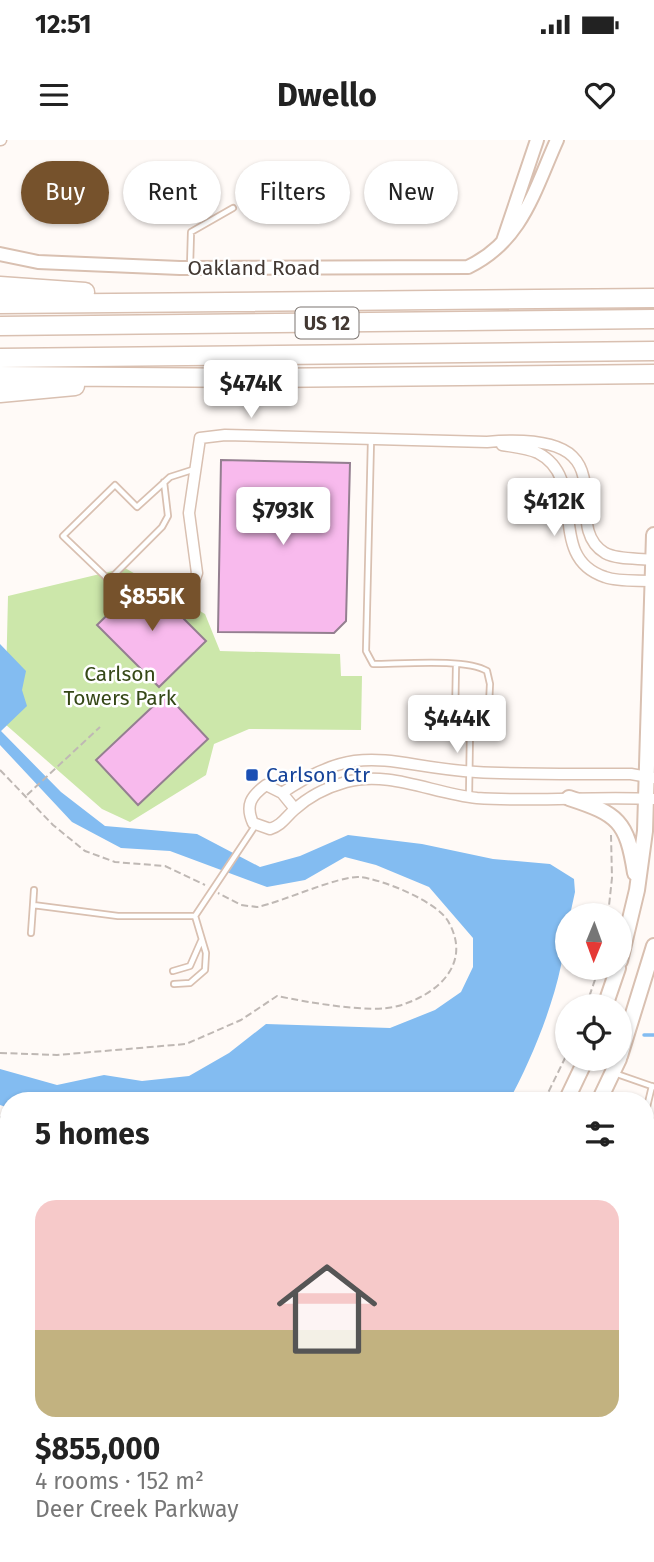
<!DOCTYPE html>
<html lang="en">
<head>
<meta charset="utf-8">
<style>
  :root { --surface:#fff; --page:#f6f6f6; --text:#222; --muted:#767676; --line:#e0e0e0; --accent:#76522c }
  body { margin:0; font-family:"Fira Sans",sans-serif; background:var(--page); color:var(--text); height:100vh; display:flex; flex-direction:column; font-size:26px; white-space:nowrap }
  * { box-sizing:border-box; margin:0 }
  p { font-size:23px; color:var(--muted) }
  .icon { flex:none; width:38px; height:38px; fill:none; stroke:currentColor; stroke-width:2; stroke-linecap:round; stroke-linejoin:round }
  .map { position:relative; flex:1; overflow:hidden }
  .side { position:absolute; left:0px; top:952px; width:654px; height:471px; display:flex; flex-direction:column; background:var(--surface); border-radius:28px 28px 0 0; box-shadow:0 2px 5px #0004 }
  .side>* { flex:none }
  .top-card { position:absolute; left:21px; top:21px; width:612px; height:63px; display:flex; gap:14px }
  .needle { width:46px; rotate:181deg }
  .controls { position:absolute; left:555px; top:763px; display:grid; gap:14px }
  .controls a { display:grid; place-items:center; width:77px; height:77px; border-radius:50%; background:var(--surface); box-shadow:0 2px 5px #0004; font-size:35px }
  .price { position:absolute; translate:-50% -60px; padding:0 16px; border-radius:7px; background:#fff; color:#222; font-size:23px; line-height:46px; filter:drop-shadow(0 2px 4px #0008) }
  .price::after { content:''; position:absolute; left:50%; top:42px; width:21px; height:16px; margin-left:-10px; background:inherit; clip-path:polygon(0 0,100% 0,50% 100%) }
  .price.current { background:var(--accent); color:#fff }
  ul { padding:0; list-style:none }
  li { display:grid; align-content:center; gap:14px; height:371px; padding:0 35px }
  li+li { border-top:2px solid var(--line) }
  li span { display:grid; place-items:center; height:217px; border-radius:21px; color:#555 }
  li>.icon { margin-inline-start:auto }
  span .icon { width:126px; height:126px; fill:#fffc; stroke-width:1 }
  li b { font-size:30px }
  h2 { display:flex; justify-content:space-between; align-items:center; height:84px; padding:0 35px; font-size:30px }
  .chip { padding:0 24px; border-radius:32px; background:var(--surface); box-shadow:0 2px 5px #0004; font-size:24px; line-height:63px }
  .chip.current { background:var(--accent); color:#fff }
  .status { display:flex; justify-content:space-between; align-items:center; height:49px; padding:0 35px; background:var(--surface); direction:ltr }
  .status svg { height:19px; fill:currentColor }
  header { display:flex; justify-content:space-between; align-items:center; height:91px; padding:0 35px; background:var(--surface); font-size:32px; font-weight:700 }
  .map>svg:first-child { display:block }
</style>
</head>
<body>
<div class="status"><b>12:51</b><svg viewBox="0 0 49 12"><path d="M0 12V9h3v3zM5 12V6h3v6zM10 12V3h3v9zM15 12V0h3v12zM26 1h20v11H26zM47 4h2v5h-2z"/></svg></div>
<header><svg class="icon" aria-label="menu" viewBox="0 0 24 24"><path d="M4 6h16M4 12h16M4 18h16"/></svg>Dwello<svg class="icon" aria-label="heart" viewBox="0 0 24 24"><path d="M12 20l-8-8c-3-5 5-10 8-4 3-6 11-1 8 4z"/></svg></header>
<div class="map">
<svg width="654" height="1422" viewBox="0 0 654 1422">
  <rect width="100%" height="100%" fill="#fffaf7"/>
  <path fill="#cce7aa" d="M125,428L205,474L220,511L340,514L341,536H362L361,590L249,589L214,604L206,635L130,682L102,669L5,584L8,456Z"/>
  <path fill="#83bcf1" d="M0,504L26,531L22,550L27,566L1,591L61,652L105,686L197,694L260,727L300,716L348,695L422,704L493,719L550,724L574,739L575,752L570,775H567C567,834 537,909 509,961H9V968L0,965V929L57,945L104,935L142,941L189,936L229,913L266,884L390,888L435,870L461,852L473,827V798L429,747L376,725L345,717L305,740L267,747L170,711L121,708L72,682L0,605Z"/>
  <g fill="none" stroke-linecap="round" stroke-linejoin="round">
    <path stroke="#83bcf1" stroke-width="3.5" d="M644,895H654"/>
  </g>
  <path fill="#f8baed" stroke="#947f90" stroke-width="2" d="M221,320L350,323L346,481L334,493L218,492Z
    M144,439L206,501L159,547L97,485Z
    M166,554L208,599L138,665L96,620Z
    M9,1006V1066L6,1069L0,1067V1009Z
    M646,1017H654V1054L646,1052Z
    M646,1404L654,1405V1422H584L577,1414H646Z
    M414,1414H507V1422H421Z"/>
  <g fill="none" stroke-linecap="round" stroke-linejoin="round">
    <defs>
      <path id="service" d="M190,127L191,92L233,68
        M371,300L366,511L373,524C401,524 466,518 487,531L490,544L488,585L480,590L460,587L455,579L456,525
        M164,342L168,376L162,387L109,440L63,396L115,345L137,367L170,337L195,329
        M469,657L470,591
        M33,765L34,750
        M31,793L33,765L118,776H195L255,686
        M173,831L190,826L201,801
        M174,844L190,843L205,830L206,813L195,776
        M614,933L654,947
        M646,971L652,946
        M646,972L654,987
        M0,1098L9,1103
        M646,1200L654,1199
        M329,1414L341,1422
        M558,1414L564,1422
        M199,1422L208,1414
        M304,1422L318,1414
        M350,1422L357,1414"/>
      <path id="minor" d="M0,0H1
        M502,305C514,307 527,308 538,313C590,340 544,417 605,437C619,442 638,440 653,441
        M186,463L197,433L189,373L200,298L225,295L487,302C640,289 554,382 605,413C618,420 639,418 653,420
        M654,638L631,634C579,634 527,635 476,632C389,627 363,598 282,653L266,645C251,656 245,665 253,683L270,689C282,685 285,678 294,670C308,657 328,647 346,642C389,630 434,654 477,658C536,662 595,656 654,659
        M282,653L295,669"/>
      <path id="tertiary" d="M503,101L537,0
        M0,114L38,122L180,128L468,127C522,101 534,51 557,0
        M0,1363L9,1373
        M0,1379V1406"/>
      <path id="secondary" d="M569,658C618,674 627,681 635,733
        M620,821L637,750L645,691L654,395
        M605,866L618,828
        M620,916L654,806
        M566,961L586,919
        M599,961L619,919
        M4,1422L11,1414
        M45,1422L54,1414"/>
      <path id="motorway" d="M0,146L85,152
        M0,164L654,158
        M0,186L654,179
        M0,218L654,211
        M0,236L261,238L654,234
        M0,253L75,246"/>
    </defs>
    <use href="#service" stroke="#d9c0b1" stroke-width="8"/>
    <use href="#minor" stroke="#d9c0b1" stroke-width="13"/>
    <use href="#tertiary" stroke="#d9c0b1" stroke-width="16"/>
    <use href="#secondary" stroke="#d9c0b1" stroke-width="18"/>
    <use href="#motorway" stroke="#d9c0b1" stroke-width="21"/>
    <path stroke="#bfb8b4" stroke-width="2" stroke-dasharray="7 3.5" stroke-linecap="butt" d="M0,630L53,685L85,711L115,722L165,726L205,745
      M27,655L100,587
      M608,775L612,738L611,695
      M586,866L599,828
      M0,913L57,915L186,904L241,880L277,856C307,862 370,874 398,866C437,855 473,824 448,781C436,761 382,739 359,737C338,736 282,762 257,767L241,765L218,753
      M544,961L567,914
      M0,977L9,980"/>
    <use href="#service" stroke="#fff" stroke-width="4.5"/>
    <use href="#minor" stroke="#fff" stroke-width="10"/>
    <use href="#tertiary" stroke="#fff" stroke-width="12"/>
    <use href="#secondary" stroke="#fff" stroke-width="14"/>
    <use href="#motorway" stroke="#fff" stroke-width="18"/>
  </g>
  <rect fill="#1a4fb4" stroke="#fff" stroke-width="2.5" x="245" y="628" width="14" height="14" rx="3.5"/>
  <g text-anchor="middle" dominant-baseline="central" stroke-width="5" stroke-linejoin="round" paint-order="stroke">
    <rect fill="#fff" stroke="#7b7470" stroke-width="2" x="295.5" y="167.5" width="63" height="31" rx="5"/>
    <g font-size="19" font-weight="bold" fill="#423832">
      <text x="327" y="183">US 12</text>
    </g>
    <g font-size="21" fill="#423832" stroke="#fff">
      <text x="254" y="128">Oakland Road</text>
    </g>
    <g font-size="21" fill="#354817" stroke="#fff">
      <text x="120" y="534">Carlson<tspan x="120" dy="24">Towers Park</tspan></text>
    </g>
    <g font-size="21" fill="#164399" stroke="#fff" text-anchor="start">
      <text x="266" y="635">Carlson Ctr</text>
    </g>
  </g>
</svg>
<div class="controls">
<a><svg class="needle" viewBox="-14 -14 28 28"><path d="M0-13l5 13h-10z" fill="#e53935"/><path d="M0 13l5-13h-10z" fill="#767676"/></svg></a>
<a><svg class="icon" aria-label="locate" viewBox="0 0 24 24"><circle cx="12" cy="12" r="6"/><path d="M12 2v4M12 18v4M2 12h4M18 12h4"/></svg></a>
</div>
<b class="price" style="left:251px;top:280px">$474K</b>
<b class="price" style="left:554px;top:398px">$412K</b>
<b class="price" style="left:283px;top:407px">$793K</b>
<b class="price current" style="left:152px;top:493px">$855K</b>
<b class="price" style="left:457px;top:615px">$444K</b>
<div class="top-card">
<a class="chip current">Buy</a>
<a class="chip">Rent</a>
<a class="chip">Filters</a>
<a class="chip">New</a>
</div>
<section class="side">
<h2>5 homes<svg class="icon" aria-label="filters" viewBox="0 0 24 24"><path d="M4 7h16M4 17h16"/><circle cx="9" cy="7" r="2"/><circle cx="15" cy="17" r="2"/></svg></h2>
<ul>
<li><span style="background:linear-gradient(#f6c9c9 60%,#c2b280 0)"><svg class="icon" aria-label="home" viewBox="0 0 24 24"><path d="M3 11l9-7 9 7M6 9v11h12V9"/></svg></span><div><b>$855,000</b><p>4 rooms · 152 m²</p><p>Deer Creek Parkway</p></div></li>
</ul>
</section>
</div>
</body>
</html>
